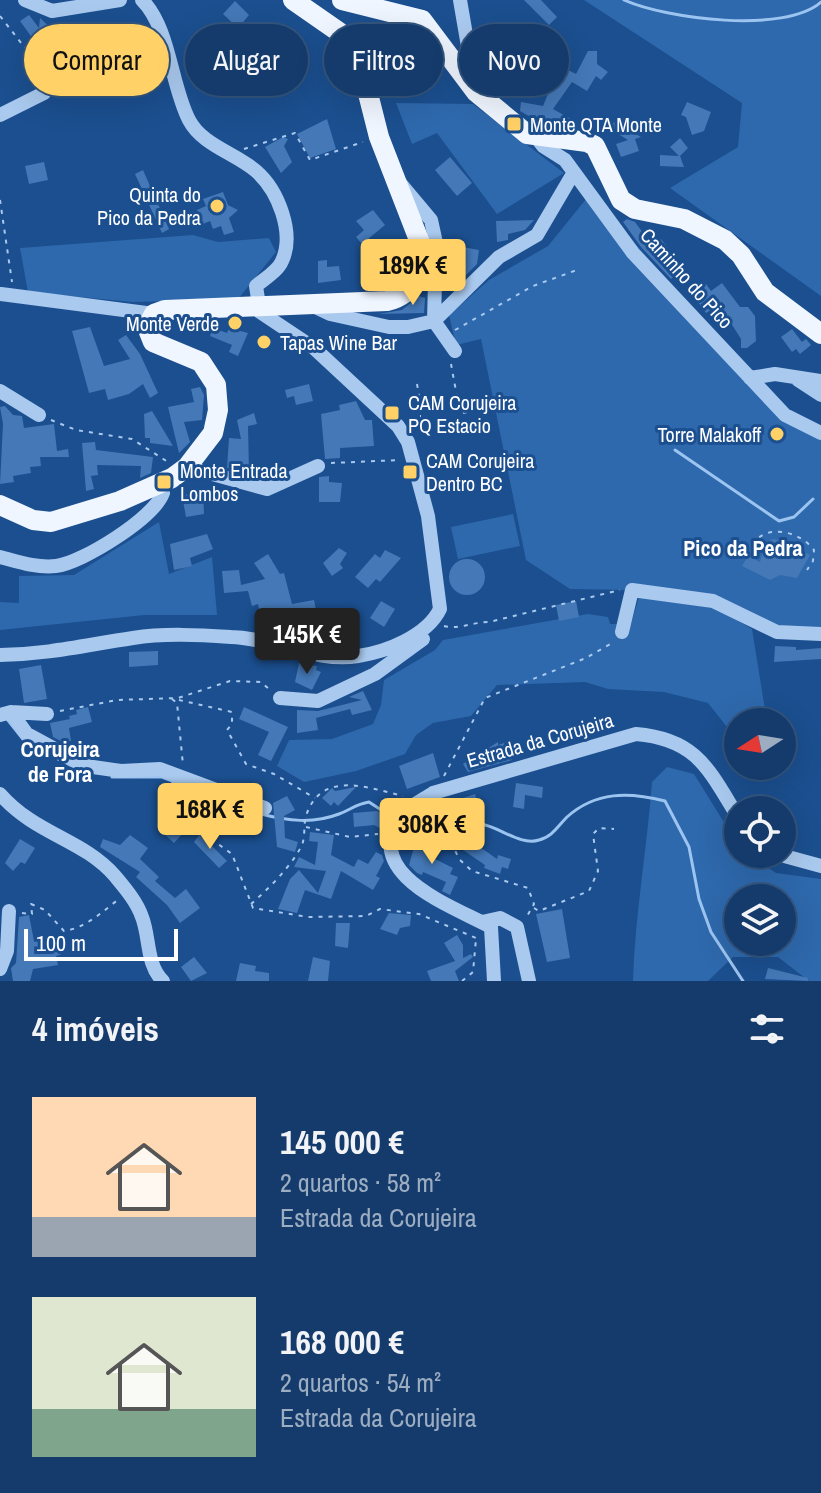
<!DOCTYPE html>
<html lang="pt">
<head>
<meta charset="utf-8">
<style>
  :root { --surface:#143b6b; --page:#1d4271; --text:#f1f3f6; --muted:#9dadc1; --line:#33557e; --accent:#ffd166 }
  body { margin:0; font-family:"Archivo Narrow",sans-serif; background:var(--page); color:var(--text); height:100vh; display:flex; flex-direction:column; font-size:30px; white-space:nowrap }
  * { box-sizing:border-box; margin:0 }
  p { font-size:26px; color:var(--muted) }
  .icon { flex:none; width:44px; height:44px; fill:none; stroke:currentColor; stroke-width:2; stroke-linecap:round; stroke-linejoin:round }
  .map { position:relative; height:981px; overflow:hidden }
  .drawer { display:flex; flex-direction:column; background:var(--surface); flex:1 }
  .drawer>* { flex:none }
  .top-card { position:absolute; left:24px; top:24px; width:774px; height:72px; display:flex; gap:16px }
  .needle { width:52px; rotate:258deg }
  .controls { position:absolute; left:724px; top:708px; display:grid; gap:16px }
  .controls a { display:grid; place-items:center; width:72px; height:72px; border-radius:50%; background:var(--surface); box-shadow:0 8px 32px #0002,0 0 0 2px var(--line); font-size:40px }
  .scale { position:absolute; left:24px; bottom:20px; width:154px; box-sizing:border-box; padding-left:8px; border:4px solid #fff; border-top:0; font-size:22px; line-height:28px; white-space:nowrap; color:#fff; -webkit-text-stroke:6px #1b4f8f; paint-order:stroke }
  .price { position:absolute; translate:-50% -68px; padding:0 18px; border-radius:8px; background:var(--accent); color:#111; font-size:26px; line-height:52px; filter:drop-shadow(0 2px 4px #0008) }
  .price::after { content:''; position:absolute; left:50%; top:48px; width:24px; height:18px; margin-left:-12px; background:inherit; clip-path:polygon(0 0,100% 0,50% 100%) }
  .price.active { background:#222; color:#fff }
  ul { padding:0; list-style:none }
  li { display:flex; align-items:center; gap:24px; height:200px; padding:0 32px }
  li span { display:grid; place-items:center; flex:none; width:224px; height:160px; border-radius:0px; color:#555 }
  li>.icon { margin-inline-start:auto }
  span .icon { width:96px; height:96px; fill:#fffc; stroke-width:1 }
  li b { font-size:34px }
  h2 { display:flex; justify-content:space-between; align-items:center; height:96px; padding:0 32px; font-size:34px }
  .chip { padding:0 28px; border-radius:36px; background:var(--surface); box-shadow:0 8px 32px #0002,0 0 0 2px var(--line); font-size:28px; line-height:72px }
  .chip.active { background:var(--accent); color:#111 }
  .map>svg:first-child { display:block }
</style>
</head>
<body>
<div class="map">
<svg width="821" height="981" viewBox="0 0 821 981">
  <rect width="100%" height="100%" fill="#1b4f8f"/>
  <path fill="#2e69ad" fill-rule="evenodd" d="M584,0H821V296L670,188L738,147L742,103Z
    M396,103L473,104L564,173L497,214L437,133L412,144Z
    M591,193L785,415L821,433V630L794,635L713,601L632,590L570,589L526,560L481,339L456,345L449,315L489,280L548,246Z
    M193,235L218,242L269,238L276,252L238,299L133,302L28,292L20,248Z
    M513,514L520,546L458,559L451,527Z
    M159,522L169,574L212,557L217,615H144L0,630V602L19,603V576L74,575Z
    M639,597L719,609L752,629L767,722H738V741L708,703L664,692L608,689L585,682L497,685L471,716L433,723L416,735L405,754L356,771L304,782L277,766L289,740L332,739L373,724L381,705L384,680L435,650L443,640L588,614L608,617L610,624H631Z
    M667,767L694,774L738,845V854H747L776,873L821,879V981H809L778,957H733L708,981H633C635,914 647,849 652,782ZM738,898H782V942H738Z"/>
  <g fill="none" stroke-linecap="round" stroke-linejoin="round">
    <path stroke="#9cc4f0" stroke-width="3" d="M624,0C666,19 785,34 821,2
      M675,450L779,521L794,517L813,499
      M7,719L26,743L74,767
      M112,777H162L175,782
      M261,814C288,821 313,824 339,814C350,810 356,804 369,802L395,819
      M404,826L413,829C434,828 460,821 481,824C500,827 520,846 539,840C552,837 558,826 567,817C596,791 629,792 665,801L689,847L699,899L711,932L743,981"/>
  </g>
  <path fill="#4478b7" d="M524,0H541L557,17L549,25Z
    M235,1L249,15L238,28L223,14Z
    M29,15L39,28L40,18L56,33L53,35L69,67L59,71L67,87L57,92L42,43L38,46L20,21Z
    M403,31L410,58L405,59L403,71L393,73L384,36Z
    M511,40L515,51L523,47L524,49L510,64L518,72L502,82L492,66L508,56L503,43Z
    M588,51H597V64L608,72L601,80L596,76L587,91L572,82L553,109L576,122L572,127L539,122L520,111L521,102L543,106L554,80L559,83L568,70L576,74Z
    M258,52L264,66L242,74L237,60Z
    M687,102L711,112L704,131L692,135L686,117L681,115Z
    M327,119L336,149L310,158L297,134Z
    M614,122L641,137L635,139L639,151L621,157L616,144L628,140L610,129Z
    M283,137L288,139L284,146L292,162L281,173L265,147Z
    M680,138L688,148L680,156L684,167L660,166V155L679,156L670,147Z
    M450,157L472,183L457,196L435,170Z
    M44,162L48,180L29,184L25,166Z
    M143,170L169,229L162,233L135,174Z
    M223,192L228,205L238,210L229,218L234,232L224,235L221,226L213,229L210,221L203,224L197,210L206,206L203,199Z
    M373,210L385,225L362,244L356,237L364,230L356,221Z
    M627,219L635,222L652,245L661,239L668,248L662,253L676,275L671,279L641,247L623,222Z
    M534,220L525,230L508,234V240L497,242L496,221Z
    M462,247L479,250L477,264L461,280Z
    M327,260V267L339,266L341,280L318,283V261Z
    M722,283L740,307H748L755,316L756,341L747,348H741V339L729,320L718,325L716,307L706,313L692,294L706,284L711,291Z
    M419,296L425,298L424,313L378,314L402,310Z
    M90,327L104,366L130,359L118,340L126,335L140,354L158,393L150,398L143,384L129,394L108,400L105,389L89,393L72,331Z
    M213,328L227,333L229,328L248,333L238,356L229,352L232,345L210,336Z
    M792,329L802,342L806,339L811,345L800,354L796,349L792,352L781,337Z
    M309,384L313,401L296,405L294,396L287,398L285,390Z
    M200,387L204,395L202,420L184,422L190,442L179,453L168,407L194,402L191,389Z
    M356,401L365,420H372L374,446L340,448V458L325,459L321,414L340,410L339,405Z
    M5,406L13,415L22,416L24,428L54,424L57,451L68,449L69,457H40L41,466L30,467L31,473L13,476L14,482L0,484L3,424L0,407Z
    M152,411L173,446L150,443V438H145L144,414Z
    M254,413L257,424L248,426L249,472L227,468L229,438L241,439L237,420Z
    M95,442L96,450L153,457L151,473L140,478L141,466L97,465L98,475L91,476L94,489L86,491L82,443Z
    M329,476V482L342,483L340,502H319V477Z
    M203,490L204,514L186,517L182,495Z
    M207,534L213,549L190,558L192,566L174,570L170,544Z
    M773,539L796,542L797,548L810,555L797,578L780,575L770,580L742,566L748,556L760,562L765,543Z
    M339,548L347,553L340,564L343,568L332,576L323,563Z
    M385,550L401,558L380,582L376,579L368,588L355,577L375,554L380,558Z
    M268,554L280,574L284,573L292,604L314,600L320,629L334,626L336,634L319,638L320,642L313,644L310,643L305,620L263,628L258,604L252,606L248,591L224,593L222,571L239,570L241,585L265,579L254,563Z
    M449 577a18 18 0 1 1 36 0a18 18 0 1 1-36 0Z
    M381,601L395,609L384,627L370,618Z
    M576,601L579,617L559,621L556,605Z
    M775,646L796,647V650L821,648V659L774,662Z
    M158,651V665L129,667V652Z
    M299,663L317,666L316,670L321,672L312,690L295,682Z
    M41,665L47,699L24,703L19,669Z
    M363,691L372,710L352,715L350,709L316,718L318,730L297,733V710L318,711L362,700L349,697Z
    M88,707L92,722L69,728L71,741L63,742L53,737L50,723L70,719L69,716L77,714L76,710Z
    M244,707L288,727L271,761L258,755L269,732L239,719Z
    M498,742V745L504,743L512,760L468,772L463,764Z
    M433,753L440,777L407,789L399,766Z
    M516,783L543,787L542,798L525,795L524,809L513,807Z
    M356,787L338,806L334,802L331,806L322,798L332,788L335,791Z
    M475,794L479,809L436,819L433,808Z
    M287,796L295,810L284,816L285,838L298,842L295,852L277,847L273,803Z
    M213,799L223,808L219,810L229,825L221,830L204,805Z
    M377,811L388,816L382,829L374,825L354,827L353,813Z
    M170,817L185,831L174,843L159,829Z
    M310,832L334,835L331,855L354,867L358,859L368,864L376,852L382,855L384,861L376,876L380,878L373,890L341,871L331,899L305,890L297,913L278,909L290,879L299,870L318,893L326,871L294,867L299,857L315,865L318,842L309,841Z
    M460,833L497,859L498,855L511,859L508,869L502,867L500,874L484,868L485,865L453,843Z
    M200,834L227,861L219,868L194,842Z
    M130,835L148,848L140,859L159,877L155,881L175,898L186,889L200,908L180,923L167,905L136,877L140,872L100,847L103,839L120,845Z
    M20,839L35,848L25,864L21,862L13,871L5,863Z
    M416,840L433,846L429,856L453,868L450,874L458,877L450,895L442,891L446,882L423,872L422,875L417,873L409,865Z
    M562,909L570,958L547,962L536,914Z
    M389,913L411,915L410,926L400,928L397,935L380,929Z
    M29,915L34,941L58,937L62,954L56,956L58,965L33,969L30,981H13L11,968L16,963L19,917Z
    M336,923H350L348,948L335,946Z
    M457,935L463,945V958L471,954L473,957L455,971L459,981H431L427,971L455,961L444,943Z
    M194,957L207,973L191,981L181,967Z
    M313,957L330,961L328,981H308Z
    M240,963L256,966L255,971L269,973V981H236Z
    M768,968L808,978V981L765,979Z"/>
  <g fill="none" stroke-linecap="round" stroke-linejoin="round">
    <path stroke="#a9c9ee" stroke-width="2" stroke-dasharray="4 6" stroke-linecap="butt" d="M0,16L29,53L39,83
      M54,88L108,66L118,51L148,28
      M244,149L295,133L310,160L363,142
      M0,200L12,282
      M455,330L533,286L577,270
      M451,364L460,413
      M417,384L419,396
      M463,413L467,412
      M420,416H421
      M51,420L76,430L132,439L168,462
      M331,463L400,460
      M757,551L751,547C764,522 800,531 814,550L813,561L807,570
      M444,626C458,630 473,622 489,622L620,590
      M172,699L177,703L183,765
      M179,700L232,712V724L227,730L246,764L274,774L315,798
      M60,711L117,700L178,698L230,681L261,682L270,690
      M444,776L485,698L586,658L614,642
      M432,807L460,860L472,871L528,888L534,904L526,918
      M183,812L195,817L214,841L232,854L253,908L308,917L366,916L380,909L419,914L476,938
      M306,827L350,837L378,834
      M251,904C269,888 289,869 301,847C306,837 303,827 306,816C321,769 369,788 403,796
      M534,908L539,911L589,891L598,871L593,834L599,828L614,829
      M22,913L32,914L31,904L45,910L64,931C86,928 103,911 119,899
      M462,981L473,972L476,939"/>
    <path stroke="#a9c9ee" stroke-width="14" d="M25,0L52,11L120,0
      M460,0L475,87
      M0,115L44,93
      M536,137L543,146L565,160L633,253L785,415L821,433
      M400,183L431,220L436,243L434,321L455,351
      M1,294L154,314
      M311,305L330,314L389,327H408L434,321L499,257L537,235L574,172
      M750,378L775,374L821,381
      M798,380L821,395
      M0,391L39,415
      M187,467L267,489L318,466
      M0,557C19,562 36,568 56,566C82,563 154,518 163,493L159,484
      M622,632L632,590L713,601L777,632L821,634
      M0,655C50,654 85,645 133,638C164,633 200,635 231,637C273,638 316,663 358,656C386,652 427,636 440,609L428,516L408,442L398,426L314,348L260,312L256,286C264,279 278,271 282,261C295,233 278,190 256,171C235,153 202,145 189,120C171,86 170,28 142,0
      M280,698L318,701L375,674L423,639
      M11,712L27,734L86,766L121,771L160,769L265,808
      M0,715L11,712L47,714
      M0,794C36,835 83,839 115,876C125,888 137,902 142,917C150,937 146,965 163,981
      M171,805L180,779
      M777,854L821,866
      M482,922L500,918L517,927L529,981
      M0,969L7,951L9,911
      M494,981L491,927C450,905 359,874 402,815C409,806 424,799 433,793L636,734C697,739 709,770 738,817"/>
    <path stroke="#f0f6ff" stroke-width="20" d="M342,0L422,20L476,92L527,134L587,142L595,146L621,200L635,209L684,219L725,240L741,255L765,292L821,334
      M0,505L33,520L51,522L120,501L172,478L187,467L213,433L218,410L216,385L201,362L153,342L147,327L154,314L165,310L387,301C416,294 425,268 419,240L379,137L358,54L339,32L293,0"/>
  </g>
  <g fill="#ffd166" stroke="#1b4f8f" stroke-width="3">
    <rect x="506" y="116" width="16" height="16" rx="4"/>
    <circle cx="217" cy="206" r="8"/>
    <circle cx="235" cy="323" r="8"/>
    <circle cx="264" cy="342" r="8"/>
    <rect x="384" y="405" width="16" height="16" rx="4"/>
    <circle cx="777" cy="434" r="8"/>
    <rect x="402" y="464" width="16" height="16" rx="4"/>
    <rect x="156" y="474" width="16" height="16" rx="4"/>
  </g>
  <g text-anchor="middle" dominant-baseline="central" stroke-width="6" stroke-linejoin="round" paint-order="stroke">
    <g font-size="20" fill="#fff" stroke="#1b4f8f" text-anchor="start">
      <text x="530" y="124">Monte QTA Monte</text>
      <text x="201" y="194" text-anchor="end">Quinta do<tspan x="201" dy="23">Pico da Pedra</tspan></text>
      <text x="219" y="323" text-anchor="end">Monte Verde</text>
      <text x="280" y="342">Tapas Wine Bar</text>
      <text x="408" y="402">CAM Corujeira<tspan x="408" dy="23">PQ Estacio</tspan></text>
      <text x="761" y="434" text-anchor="end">Torre Malakoff</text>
      <text x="426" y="460">CAM Corujeira<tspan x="426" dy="23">Dentro BC</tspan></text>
      <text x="180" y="470">Monte Entrada<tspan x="180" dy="23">Lombos</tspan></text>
    </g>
    <g font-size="20" fill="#fff" stroke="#1b4f8f">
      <text transform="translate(687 278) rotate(48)">Caminho do Pico</text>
      <text transform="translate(540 740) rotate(-16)">Estrada da Corujeira</text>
    </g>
    <g font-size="22" font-weight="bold" fill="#fff" stroke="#1b4f8f">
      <text x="743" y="548">Pico da Pedra</text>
      <text x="60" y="749">Corujeira<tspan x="60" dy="25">de Fora</tspan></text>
    </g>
  </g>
</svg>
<div class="controls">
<a><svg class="needle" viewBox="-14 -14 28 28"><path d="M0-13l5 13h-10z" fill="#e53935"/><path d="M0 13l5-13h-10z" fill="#9dadc1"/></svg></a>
<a><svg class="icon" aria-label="locate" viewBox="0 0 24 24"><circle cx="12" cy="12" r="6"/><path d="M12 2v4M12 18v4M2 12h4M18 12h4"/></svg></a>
<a><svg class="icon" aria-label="layers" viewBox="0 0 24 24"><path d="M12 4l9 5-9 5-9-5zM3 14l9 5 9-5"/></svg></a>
</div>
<div class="scale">100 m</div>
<b class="price" style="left:413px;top:307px">189K €</b>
<b class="price active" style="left:307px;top:676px">145K €</b>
<b class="price" style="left:210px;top:851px">168K €</b>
<b class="price" style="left:432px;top:866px">308K €</b>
<div class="top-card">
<a class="chip active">Comprar</a>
<a class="chip">Alugar</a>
<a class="chip">Filtros</a>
<a class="chip">Novo</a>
</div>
</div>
<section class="drawer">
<h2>4 imóveis<svg class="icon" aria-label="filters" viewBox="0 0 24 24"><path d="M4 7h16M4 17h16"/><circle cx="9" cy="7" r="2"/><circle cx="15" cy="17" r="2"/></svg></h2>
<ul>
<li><span style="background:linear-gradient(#ffd9b3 75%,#9aa5b1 0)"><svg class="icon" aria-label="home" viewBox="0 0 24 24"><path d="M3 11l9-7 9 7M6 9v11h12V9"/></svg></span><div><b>145 000 €</b><p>2 quartos · 58 m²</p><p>Estrada da Corujeira</p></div></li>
<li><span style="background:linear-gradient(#dfe7d0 70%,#7fa58c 0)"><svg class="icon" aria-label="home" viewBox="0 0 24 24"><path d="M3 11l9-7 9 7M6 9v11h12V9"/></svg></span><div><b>168 000 €</b><p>2 quartos · 54 m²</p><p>Estrada da Corujeira</p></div></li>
</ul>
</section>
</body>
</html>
